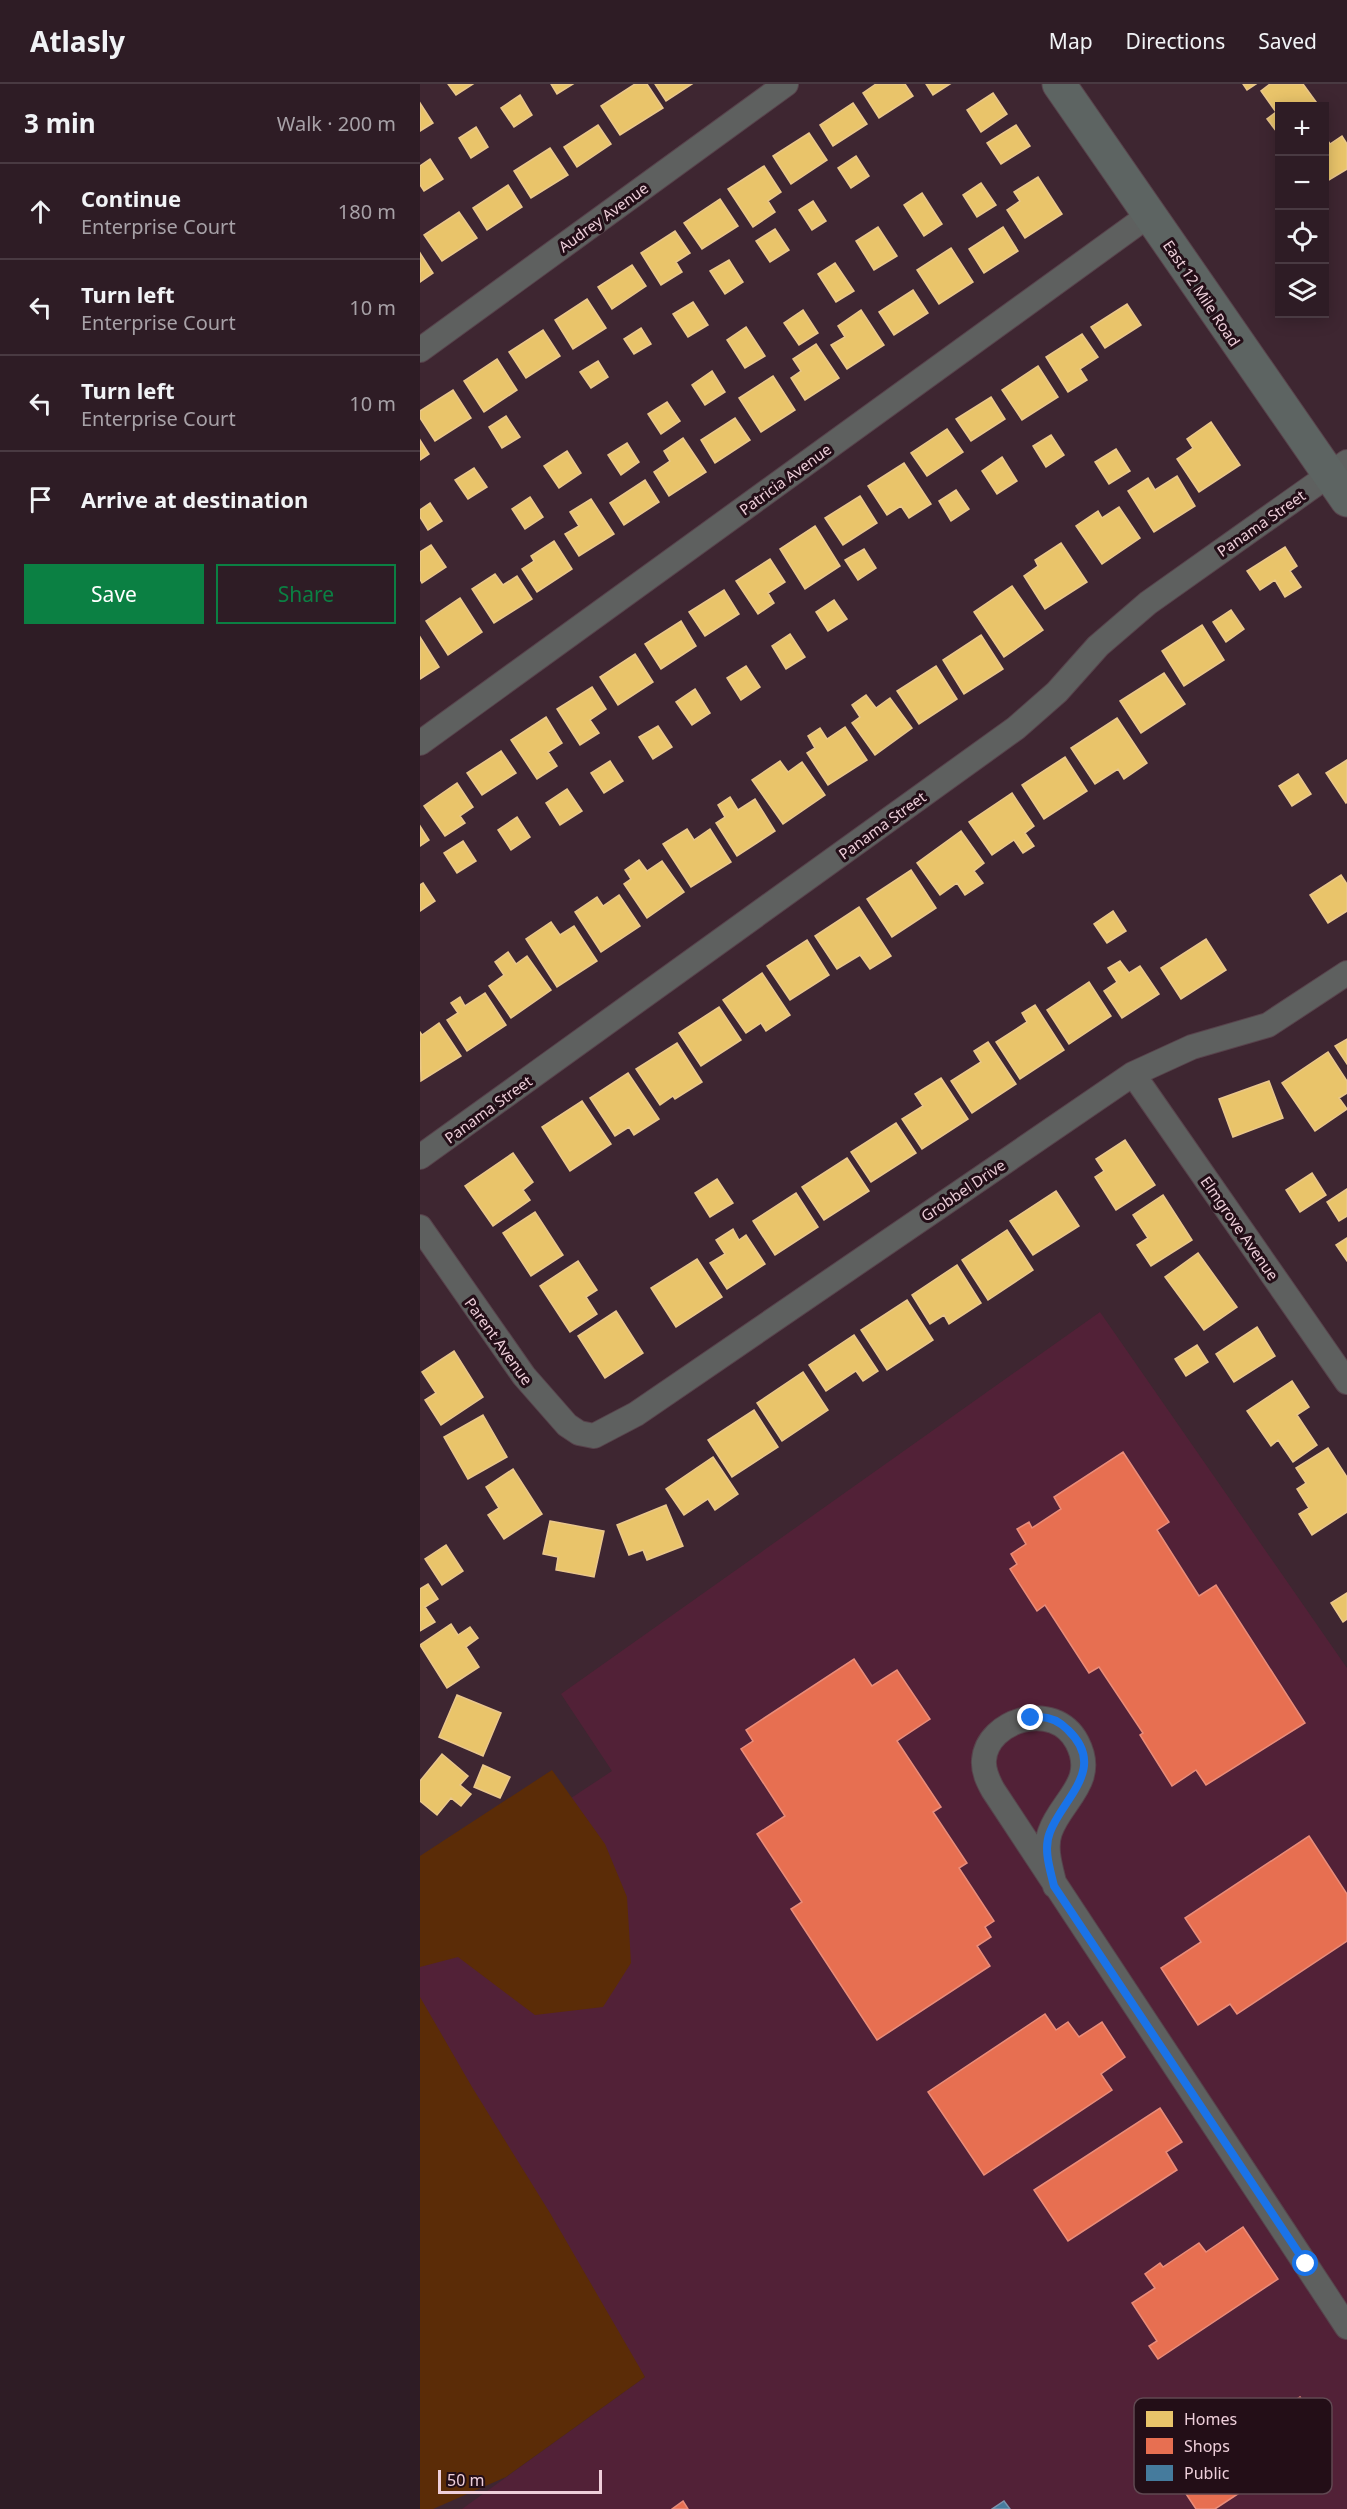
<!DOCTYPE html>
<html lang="en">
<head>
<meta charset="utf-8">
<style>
	:root { --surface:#2e1c25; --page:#36252d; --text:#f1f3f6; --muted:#a7a1a7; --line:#493a42; --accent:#0b8043 }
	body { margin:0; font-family:"Noto Sans",sans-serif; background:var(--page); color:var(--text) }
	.controls { position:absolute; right:18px; top:18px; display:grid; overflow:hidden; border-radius:0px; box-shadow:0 3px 15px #0003 }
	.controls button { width:54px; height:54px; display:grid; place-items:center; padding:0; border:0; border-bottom:2px solid var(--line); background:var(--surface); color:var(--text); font:30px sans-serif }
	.scale { position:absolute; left:18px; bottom:15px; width:164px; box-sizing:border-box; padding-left:6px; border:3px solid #eecfda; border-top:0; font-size:16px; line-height:21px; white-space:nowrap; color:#eecfda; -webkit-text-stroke:4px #230e17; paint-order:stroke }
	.stop { position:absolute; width:18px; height:18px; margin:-14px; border:4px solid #1a73e8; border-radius:50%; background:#fff }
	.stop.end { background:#1a73e8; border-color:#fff; box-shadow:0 2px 6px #0008 }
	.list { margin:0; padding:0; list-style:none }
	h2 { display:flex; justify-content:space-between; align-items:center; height:78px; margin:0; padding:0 24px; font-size:26px }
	h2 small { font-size:20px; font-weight:400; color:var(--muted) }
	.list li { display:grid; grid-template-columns:39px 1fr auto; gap:18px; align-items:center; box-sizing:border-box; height:96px; padding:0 24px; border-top:2px solid var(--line) }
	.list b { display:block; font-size:22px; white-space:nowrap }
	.list p { margin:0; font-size:20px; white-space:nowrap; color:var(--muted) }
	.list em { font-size:20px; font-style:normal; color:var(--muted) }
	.actions { display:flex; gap:12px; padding:18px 24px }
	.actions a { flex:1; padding:14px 0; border:2px solid var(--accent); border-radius:0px; text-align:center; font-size:21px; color:var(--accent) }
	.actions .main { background:var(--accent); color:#fff }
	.icon { flex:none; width:33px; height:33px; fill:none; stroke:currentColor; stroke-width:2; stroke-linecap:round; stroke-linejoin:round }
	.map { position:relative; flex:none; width:927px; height:2425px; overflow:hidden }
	header { display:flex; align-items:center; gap:36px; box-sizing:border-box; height:84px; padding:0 30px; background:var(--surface); border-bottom:2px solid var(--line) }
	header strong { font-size:28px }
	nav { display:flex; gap:33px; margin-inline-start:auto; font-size:21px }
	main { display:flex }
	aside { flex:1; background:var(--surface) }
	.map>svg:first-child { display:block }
	.built { fill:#522137 }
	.green { fill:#5b2c07 }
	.homes { fill:#e9c46a; stroke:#eac78c; stroke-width:1.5 }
	.shops { fill:#e76f51; stroke:#e98c7a; stroke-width:1.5 }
	.public { fill:#457b9d; stroke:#7894af; stroke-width:1.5 }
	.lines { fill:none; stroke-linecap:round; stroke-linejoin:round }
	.street-casing { stroke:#58434c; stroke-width:26 }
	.secondary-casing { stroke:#58434c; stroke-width:35 }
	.street { stroke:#5e605f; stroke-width:24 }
	.secondary { stroke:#5d6462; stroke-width:33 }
	.route { stroke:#1a73e8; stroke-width:8 }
	.labels { text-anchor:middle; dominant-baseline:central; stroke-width:6; stroke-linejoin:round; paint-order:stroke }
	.street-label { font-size:15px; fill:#eecfda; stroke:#230e17 }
	.key { fill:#230e17; stroke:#604852; stroke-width:1.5 }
	.key-label { font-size:16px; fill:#eecfda }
</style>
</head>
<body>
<header>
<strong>Atlasly</strong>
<nav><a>Map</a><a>Directions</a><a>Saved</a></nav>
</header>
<main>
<aside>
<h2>3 min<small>Walk · 200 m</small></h2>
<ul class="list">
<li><svg class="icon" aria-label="ahead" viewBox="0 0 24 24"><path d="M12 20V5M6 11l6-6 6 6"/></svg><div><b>Continue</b><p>Enterprise Court</p></div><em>180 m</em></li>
<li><svg class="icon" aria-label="left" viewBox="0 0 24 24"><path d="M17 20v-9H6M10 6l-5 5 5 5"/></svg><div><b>Turn left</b><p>Enterprise Court</p></div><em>10 m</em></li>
<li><svg class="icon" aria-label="left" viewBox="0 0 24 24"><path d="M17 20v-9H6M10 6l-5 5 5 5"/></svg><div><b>Turn left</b><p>Enterprise Court</p></div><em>10 m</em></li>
<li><svg class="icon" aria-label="arrive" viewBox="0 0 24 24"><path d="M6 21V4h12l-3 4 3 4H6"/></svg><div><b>Arrive at destination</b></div></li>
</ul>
<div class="actions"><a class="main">Save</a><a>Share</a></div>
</aside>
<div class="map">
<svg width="927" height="2425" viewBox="0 0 927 2425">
	<rect width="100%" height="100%" fill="#3e2631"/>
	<path class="built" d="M680 1228 927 1584V2425H42L225 2293 0 1955V1814L192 1687 141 1610Z"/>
	<path class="green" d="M132 1686 185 1760 207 1813 211 1879 183 1923 115 1931 38 1873 0 1883V1772Z
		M0 1913 52 2003 130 2129 225 2293 86 2393 13 2425H0Z"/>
	<path class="homes" d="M28 0H53L36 11Z
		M131 0H153L137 10Z
		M215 0H227L243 24 200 51 181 22Z
		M235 0H272L246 17Z
		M456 0H485L493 12 459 34 443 9Z
		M506 0H530L513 11Z
		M823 0H836L827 6Z
		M850 0H883L899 22H860V52L847 35 856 28 841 7Z
		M573 9 587 30 561 48 547 26Z
		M100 11 112 31 94 43 81 24Z
		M0 19 13 39 0 47Z
		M433 19 447 40 413 62 400 41Z
		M178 41 191 60 157 83 144 63Z
		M596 41 610 62 581 80 567 59Z
		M56 43 68 63 51 74 39 54Z
		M389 49 407 76 371 100 353 72Z
		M904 51 910 60 922 52 927 60V85L904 99Z
		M130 64 148 91 111 114 94 87Z
		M436 72 449 92 431 104 418 84Z
		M10 75 23 95 4 107 0 101V82Z
		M344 82 361 108 348 117 355 128 333 143 308 105Z
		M618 93 642 130 605 154 587 126 600 117 594 108Z
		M561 99 576 121 557 133 543 111Z
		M88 101 102 123 67 146 53 124Z
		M502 109 522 140 504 152 484 121Z
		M300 115 318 142 282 165 264 139Z
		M393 117 406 137 392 146 379 126Z
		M39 128 57 154 22 177 4 151Z
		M458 143 477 172 454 186 436 157Z
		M583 143 598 167 564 189 549 165Z
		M355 145 369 166 350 178 336 157Z
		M255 147 270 169 256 178 262 188 241 201 221 169Z
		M531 164 553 198 519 220 497 186Z
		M0 169 13 189 0 198Z
		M309 176 323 198 305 210 290 187Z
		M415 179 434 207 416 218 398 190Z
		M212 181 226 202 192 225 178 203Z
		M493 206 508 229 474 251 459 228Z
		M167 215 186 244 153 265 135 236Z
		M273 218 288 241 268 253 253 230Z
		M707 220 721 241 685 264 671 243Z
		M383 226 398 249 379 261 364 239Z
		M441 226 464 261 427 285 411 261 425 253 418 242Z
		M326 243 345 272 325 284 307 256Z
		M221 244 231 260 214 270 204 255Z
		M123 246 140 272 106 294 89 268Z
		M662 250 678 273 660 285 667 296 648 308 626 273Z
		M396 260 419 294 385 316 371 294 381 287 373 275Z
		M77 275 97 306 64 328 44 297Z
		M178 277 188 293 171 304 160 288Z
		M618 282 638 313 602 336 582 306Z
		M292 287 305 308 285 321 272 301Z
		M353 292 375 326 341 348 319 314Z
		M33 306 51 334 15 357 0 334V327Z
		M571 313 585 335 551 357 536 335Z
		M247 318 260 337 241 350 228 330Z
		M86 332 100 353 82 364 69 343Z
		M315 334 330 356 295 379 281 356Z
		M791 338 820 381 779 408 757 375 773 364 767 355Z
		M527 345 543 368 507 392 491 369Z
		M631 351 644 371 626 383 613 362Z
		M263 354 286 388 249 412 234 388 250 377 244 367Z
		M0 356 9 370 0 376Z
		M207 359 219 378 201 391 188 371Z
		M696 365 710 387 689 400 675 378Z
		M147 367 161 389 139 404 124 382Z
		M582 373 597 397 577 410 562 387Z
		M484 379 511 420 489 434 481 422 467 431 448 402Z
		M54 384 67 403 48 415 35 396Z
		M757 392 775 422 734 448 708 407 728 394 735 406Z
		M225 396 239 418 204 441 190 419Z
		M536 406 549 425 531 437 519 417Z
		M440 412 457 439 423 461 405 434Z
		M110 413 123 433 105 445 92 425Z
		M171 415 194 450 159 472 145 450 159 442 150 428Z
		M10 419 22 437 8 446 0 433V426Z
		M699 423 720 454 682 480 656 442 678 427 682 434Z
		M395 442 420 482 385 505 360 465Z
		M134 457 152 485 117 508 102 485 114 477 111 472Z
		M641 459 667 498 625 525 604 492 618 482 615 476Z
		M11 461 26 483 2 499 0 495V468Z
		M865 463 877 482 870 487 881 503 865 513 855 496 840 506 827 487Z
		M444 465 456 484 438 496 425 476Z
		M350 475 365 498 348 509 354 519 338 530 316 497Z
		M75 490 83 501 97 492 112 515 74 539 52 505Z
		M592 502 623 546 584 573 554 528Z
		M304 506 319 530 285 552 269 528Z
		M40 514 62 548 28 571 6 537Z
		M414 516 427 535 408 547 396 528Z
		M811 526 824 545 806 558 793 538Z
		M261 537 276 562 241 585 225 560Z
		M782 541 804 576 764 602 742 567Z
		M370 550 385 573 366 585 352 562Z
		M561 551 583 585 544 610 523 576Z
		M0 553 19 583 0 595Z
		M215 570 233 598 198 621 180 593Z
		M326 582 340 603 321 616 307 594Z
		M516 582 537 615 499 640 477 607Z
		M744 589 765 620 721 649 700 617Z
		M172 603 186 625 170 636 179 649 160 661 137 625Z
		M275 605 290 629 272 641 256 618Z
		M446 611 456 624 470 614 492 644 455 671 432 639 440 633 432 621Z
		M126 633 142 659 128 668 137 682 117 695 91 656Z
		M697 634 727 679 704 695 698 685 675 700 651 664Z
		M238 642 252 663 233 675 219 653Z
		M425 643 447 676 408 701 387 669 395 664 388 652 400 644 407 655Z
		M81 667 96 689 62 711 47 689Z
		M645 673 667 707 624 735 602 701Z
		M927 676V718L926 719 906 689Z
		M190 677 203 697 184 709 171 689Z
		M360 677 368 688 382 678 405 711 363 740 332 696Z
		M878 690 891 710 872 722 859 702Z
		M37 699 53 723 40 732 45 739 25 752 4 722Z
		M147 705 162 727 140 741 126 719Z
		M592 709 614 742 605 749 614 762 603 769 594 756 572 771 549 738Z
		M310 713 318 726 335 715 355 747 317 772 296 739 305 733 298 721Z
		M97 733 110 753 91 766 78 746Z
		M0 742 9 756 0 762Z
		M267 745 274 756 290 745 311 778 271 803 243 760Z
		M541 747 564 779 554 787 563 799 545 811 537 799 520 811 497 779Z
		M43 757 56 777 37 789 24 769Z
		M219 776 227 787 242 777 264 808 227 834 204 800 211 795 205 786Z
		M491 786 516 824 472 853 447 815Z
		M921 791 927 800V827L908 839 890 811Z
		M3 799 15 817 0 827V801Z
		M199 811 220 842 181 868 155 828 177 813 183 822Z
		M439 823 471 872 450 885 440 871 417 885 395 852Z
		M693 827 706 847 687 859 674 840Z
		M131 838 140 851 154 842 177 877 137 903 106 855Z
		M786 855 806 886 761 915 741 884Z
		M387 856 409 891 370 916 347 882Z
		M88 868 96 880 107 872 131 906 91 934 69 902 84 891 75 878Z
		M700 877 709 889 720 882 739 910 702 934 684 907 697 898 688 884Z
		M342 889 370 931 346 947 341 939 326 949 303 916Z
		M669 898 691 932 649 960 627 926Z
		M65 909 86 941 47 967 27 936 38 929 31 919 40 913 45 922Z
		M615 921 644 966 600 995 576 958 607 938 602 929Z
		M299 923 321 956 281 982 259 949Z
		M19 939 41 972 1 997 0 948 2 951Z
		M927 955V980L915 962Z
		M568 958 596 1000 552 1029 531 997 561 978 554 967Z
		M257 959 282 998 255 1015 253 1012 240 1021 216 985Z
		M908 968 927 997V1009L919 1014 927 1025 895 1047 862 999Z
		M208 989 239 1035 214 1051 209 1043 195 1052 170 1014Z
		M521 994 548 1035 502 1065 482 1035 503 1022 495 1010Z
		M849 997 863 1034 813 1053 799 1015Z
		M162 1017 191 1060 150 1087 122 1043Z
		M476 1039 496 1069 451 1098 431 1068Z
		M705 1056 735 1101 696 1126 675 1093 684 1087 676 1075Z
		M93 1069 113 1098 103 1106 110 1116 73 1142 45 1102Z
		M427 1074 449 1107 404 1136 382 1103Z
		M892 1089 906 1111 880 1128 866 1106Z
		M297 1095 313 1119 290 1133 275 1109Z
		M927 1105V1132L919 1137 907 1118Z
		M636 1107 659 1142 613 1171 590 1137Z
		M376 1109 398 1143 355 1171 333 1137Z
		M743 1111 772 1156 731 1182 717 1161 728 1154 713 1131Z
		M115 1128 143 1171 111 1192 83 1149Z
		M313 1145 319 1156 326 1151 345 1180 307 1205 290 1179 305 1170 296 1156Z
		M587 1146 613 1186 568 1216 542 1176Z
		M927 1154V1177L916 1161Z
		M778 1169 817 1223 784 1246 745 1193Z
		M277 1175 302 1213 256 1243 231 1204Z
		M158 1177 177 1206 166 1213 177 1230 150 1248 120 1202Z
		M537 1181 561 1219 529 1240 524 1231 510 1240 492 1211Z
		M487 1216 513 1256 467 1286 441 1246Z
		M196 1227 223 1269 185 1294 158 1252Z
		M837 1243 855 1272 814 1298 796 1270Z
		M434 1251 458 1287 443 1297 436 1287 406 1307 389 1281Z
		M777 1261 788 1278 766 1292 755 1275Z
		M34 1267 63 1313 21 1341 5 1316 16 1309 2 1288Z
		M383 1288 408 1326 362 1357 337 1319Z
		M872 1297 889 1323 877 1331 897 1361 873 1378 858 1356 851 1362 827 1327Z
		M334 1326 358 1363 312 1393 288 1356Z
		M63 1331 87 1373 48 1395 24 1353Z
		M908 1364 927 1393V1428L892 1451 879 1430 889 1424 877 1405 886 1399 876 1384Z
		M293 1373 318 1410 295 1426 288 1415 264 1431 246 1405Z
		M93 1385 122 1430 84 1455 68 1431 79 1424 66 1403Z
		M246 1421 263 1462 227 1476 223 1466 209 1471 197 1441Z
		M130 1437 184 1447 174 1493 136 1486 138 1473 123 1470Z
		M26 1461 43 1487 22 1501 5 1475Z
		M8 1500 18 1515 5 1523 15 1538 0 1547V1505Z
		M927 1509V1535L923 1538 911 1519Z
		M31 1540 38 1551 50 1543 58 1554 46 1563 59 1583 27 1604 0 1561Z
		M37 1611 81 1629 63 1672 19 1653Z
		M22 1670 48 1692 40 1701 51 1710 41 1722 31 1714 17 1731 0 1717V1697Z
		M63 1681 90 1693 80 1714 54 1703Z"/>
	<path class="shops" d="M703 1368 749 1438 737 1446 779 1512 796 1501 885 1639 786 1701 776 1686 752 1702 720 1651 723 1649 679 1583 669 1589 625 1521 617 1527 590 1485 597 1480 591 1470 606 1460 597 1445 609 1438 612 1444 641 1425 634 1413Z
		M434 1575 452 1602 477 1586 510 1635 477 1657 521 1723 513 1728 547 1779 539 1784 574 1837 565 1843 571 1853 557 1862 570 1882 457 1956 371 1825 382 1818 337 1750 365 1732 321 1665 333 1657 326 1646Z
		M889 1752 927 1810V1857L817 1930 810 1920 778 1941 741 1884 781 1858 765 1834Z
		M625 1930 636 1946 648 1938 659 1953 682 1938 705 1973 681 1990 692 2006 564 2091 508 2008Z
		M740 2024 762 2058 746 2068 757 2086 648 2157 614 2106Z
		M823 2143 858 2195 738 2275 729 2262 737 2257 712 2219 735 2204 725 2190 740 2179 743 2183 779 2159 786 2168Z
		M880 2313 906 2352 795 2425H776L747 2381 848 2315 856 2328Z
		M263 2417 268 2425H252Z"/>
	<path class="public" d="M584 2417 590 2425H572Z"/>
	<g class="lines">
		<defs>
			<path id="street" d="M0 266 366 0
				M0 659 729 131
				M713 990 927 1298
				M0 1073 596 644 637 608 678 562 728 519 927 378
				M0 1143 104 1292 147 1341 159 1349 174 1352 216 1330 713 990 772 963 848 941 927 889
				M635 1802C631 1785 624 1765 630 1748 641 1716 678 1698 657 1658 634 1615 567 1636 564 1676 563 1687 568 1697 573 1706L927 2243"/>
			<path id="secondary" d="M639 0 927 416"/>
		</defs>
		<use href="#street" class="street-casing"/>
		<use href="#secondary" class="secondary-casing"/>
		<use href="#street" class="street"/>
		<use href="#secondary" class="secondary"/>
	</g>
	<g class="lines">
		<path class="route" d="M611 1634C625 1631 638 1636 648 1646 688 1684 643 1714 630 1748 623 1765 630 1785 634 1802L886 2180"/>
	</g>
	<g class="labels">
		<g class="street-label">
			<text transform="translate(183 133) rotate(-36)">Audrey Avenue</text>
			<text transform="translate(782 209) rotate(56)">East 12 Mile Road</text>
			<text transform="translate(365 395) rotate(-36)">Patricia Avenue</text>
			<text transform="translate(841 439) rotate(-35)">Panama Street</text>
			<text transform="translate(462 741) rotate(-36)">Panama Street</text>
			<text transform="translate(68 1025) rotate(-36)">Panama Street</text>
			<text transform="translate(543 1106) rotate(-34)">Grobbel Drive</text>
			<text transform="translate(820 1144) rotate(55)">Elmgrove Avenue</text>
			<text transform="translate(79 1257) rotate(54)">Parent Avenue</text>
		</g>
	</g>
	<rect x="714" y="2314" width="198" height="96" rx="9" class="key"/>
	<rect x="726" y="2327" width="27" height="16" fill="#e9c46a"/>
	<rect x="726" y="2354" width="27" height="16" fill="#e76f51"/>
	<rect x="726" y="2381" width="27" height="16" fill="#457b9d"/>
	<g class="key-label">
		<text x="764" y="2341">Homes</text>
		<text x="764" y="2368">Shops</text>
		<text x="764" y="2395">Public</text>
	</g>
</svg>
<div class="controls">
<button>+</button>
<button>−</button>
<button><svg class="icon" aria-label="locate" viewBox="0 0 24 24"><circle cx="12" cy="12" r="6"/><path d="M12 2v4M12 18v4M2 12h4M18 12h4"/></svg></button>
<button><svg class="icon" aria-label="layers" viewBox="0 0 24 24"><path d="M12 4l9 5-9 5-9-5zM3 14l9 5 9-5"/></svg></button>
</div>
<div class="scale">50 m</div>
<div class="stop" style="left:886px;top:2180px"></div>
<div class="stop end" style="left:611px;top:1634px"></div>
</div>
</main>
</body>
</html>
